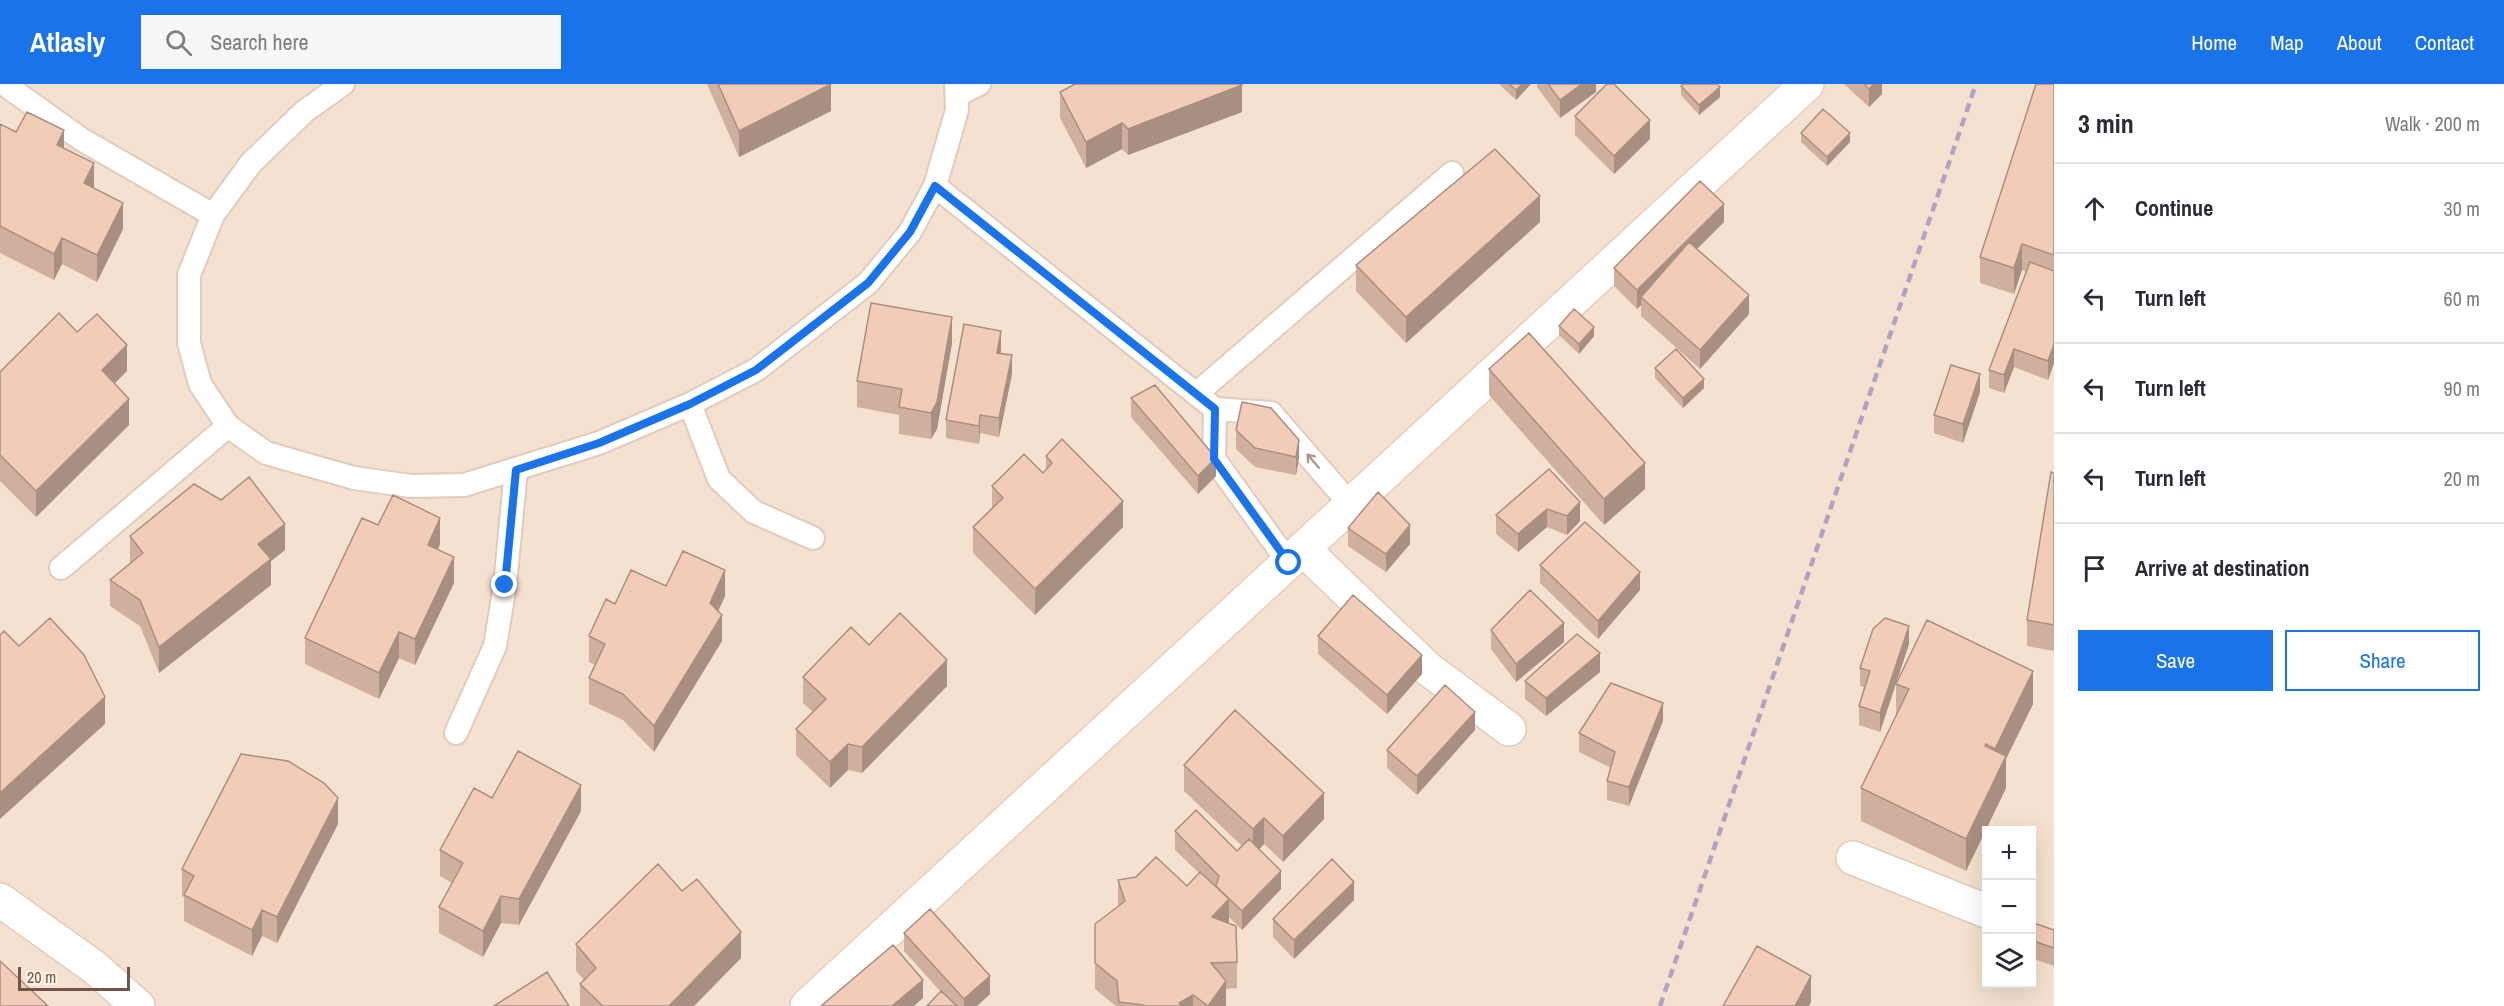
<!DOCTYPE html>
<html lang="en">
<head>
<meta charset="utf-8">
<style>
	:root { --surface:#fff; --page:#f7f7f7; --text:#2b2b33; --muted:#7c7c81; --line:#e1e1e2; --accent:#1a73e8 }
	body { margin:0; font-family:"Archivo Narrow",sans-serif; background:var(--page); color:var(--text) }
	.controls { position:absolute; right:18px; bottom:18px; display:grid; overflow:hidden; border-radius:0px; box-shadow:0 6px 24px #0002 }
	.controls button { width:54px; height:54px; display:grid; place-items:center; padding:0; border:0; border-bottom:2px solid var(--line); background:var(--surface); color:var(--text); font:30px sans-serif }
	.scale { position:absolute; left:18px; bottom:15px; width:112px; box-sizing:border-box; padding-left:6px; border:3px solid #735547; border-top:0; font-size:16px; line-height:21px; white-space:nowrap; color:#735547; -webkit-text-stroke:4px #fff4e7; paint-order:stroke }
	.stop { position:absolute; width:18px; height:18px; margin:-14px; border:4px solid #1a73e8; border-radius:50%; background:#fff }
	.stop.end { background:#1a73e8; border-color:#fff; box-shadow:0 2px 6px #0008 }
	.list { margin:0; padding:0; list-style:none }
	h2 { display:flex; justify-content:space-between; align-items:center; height:78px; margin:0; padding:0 24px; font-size:26px }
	h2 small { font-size:20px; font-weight:400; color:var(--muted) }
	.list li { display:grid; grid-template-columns:39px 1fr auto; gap:18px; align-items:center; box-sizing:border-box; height:90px; padding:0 24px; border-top:2px solid var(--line) }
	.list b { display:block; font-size:22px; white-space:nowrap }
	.list em { font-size:20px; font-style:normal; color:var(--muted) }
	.actions { display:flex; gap:12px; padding:18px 24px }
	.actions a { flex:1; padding:14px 0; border:2px solid var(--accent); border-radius:0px; text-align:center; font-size:21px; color:var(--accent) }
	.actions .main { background:var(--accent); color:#fff }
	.icon { flex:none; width:33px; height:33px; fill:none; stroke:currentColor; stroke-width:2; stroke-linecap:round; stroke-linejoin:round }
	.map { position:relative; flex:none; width:2054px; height:922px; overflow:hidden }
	header { display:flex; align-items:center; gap:36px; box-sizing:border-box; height:84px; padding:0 30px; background:var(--accent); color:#fff }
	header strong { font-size:28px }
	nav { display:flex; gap:33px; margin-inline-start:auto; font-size:21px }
	.search { width:420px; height:54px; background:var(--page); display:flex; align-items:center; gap:15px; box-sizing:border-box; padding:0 21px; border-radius:0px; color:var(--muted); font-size:22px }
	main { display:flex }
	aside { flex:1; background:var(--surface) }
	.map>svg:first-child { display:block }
	.residential { fill:#f4e1cf; fill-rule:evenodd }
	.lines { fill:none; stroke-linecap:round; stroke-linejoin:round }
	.lane-casing { stroke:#e0ccbc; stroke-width:26 }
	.street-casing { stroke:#e0ccbc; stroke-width:36 }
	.secondary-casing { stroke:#e8cebc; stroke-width:36 }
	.lane { stroke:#fff; stroke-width:22 }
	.street { stroke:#fff; stroke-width:33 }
	.secondary { stroke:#fff; stroke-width:33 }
	.rail { stroke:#b2a0c5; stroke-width:4.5; stroke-dasharray:9 6; stroke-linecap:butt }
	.wall { fill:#d0af9e }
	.shaded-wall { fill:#a98f81 }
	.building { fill:#f2ccb8; stroke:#a98f81; stroke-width:1.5 }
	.oneway { stroke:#ab9991 }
	.route { stroke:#1a73e8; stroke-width:8 }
</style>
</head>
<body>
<header>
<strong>Atlasly</strong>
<div class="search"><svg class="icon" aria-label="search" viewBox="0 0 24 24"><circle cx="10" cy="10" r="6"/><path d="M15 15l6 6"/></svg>Search here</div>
<nav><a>Home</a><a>Map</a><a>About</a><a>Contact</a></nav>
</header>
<main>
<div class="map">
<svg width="2054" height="922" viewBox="0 0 2054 922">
	<rect width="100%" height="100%" fill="#fcf0e0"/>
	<path class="residential" d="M0 0H2054V922H0ZM1986 746H2032V900H1986Z"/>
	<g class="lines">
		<defs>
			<path id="lane" d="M4 0 81 55 213 131
				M343 0 305 27 251 79 213 131 189 191V259L200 300 228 342 266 369 354 394 411 402 464 401 599 359 690 320 756 286 868 199 910 148 935 102 957 26 956 0
				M957 11 979 0
				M935 102 1215 325 1271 329 1351 421
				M1196 310 1452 89
				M690 320 719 395 754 428 813 454
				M1215 325 1214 375 1289 479
				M61 484 228 342
				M456 649 495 562 505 501 516 386"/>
			<path id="street" d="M1303 465 1427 584 1509 645
				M1853 774 1986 827
				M0 816 94 883 138 922"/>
			<path id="secondary" d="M807 922 1807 0"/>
		</defs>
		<use href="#lane" class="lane-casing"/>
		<use href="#street" class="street-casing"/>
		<use href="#secondary" class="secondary-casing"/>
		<use href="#lane" class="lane"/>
		<use href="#street" class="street"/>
		<use href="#secondary" class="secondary"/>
		<path class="rail" d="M1660 922 1976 0"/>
	</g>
	<path class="wall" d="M707 0H831V27L739 73Z
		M1499 0H1531L1516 16Z
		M1537 0H1596V8L1560 34 1537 3Z
		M1844 0H1882V10L1869 23Z
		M2054 0V279L2048 296 2014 283 2004 309 1989 304V286L2026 188 2022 186 2014 210 1980 199V173Z
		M1681 2 1720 13 1699 31 1681 11Z
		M1060 8 1242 28 1128 71 1122 65 1086 84 1060 34Z
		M1575 32 1650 55 1614 90 1575 51Z
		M0 40 16 48 64 64 123 145 97 198 62 180 54 196 0 169Z
		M1801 49 1850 58 1827 82 1801 58Z
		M1540 138 1406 259 1356 207V181Z
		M1724 138 1697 165 1749 230 1700 285 1641 232V221L1637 225 1614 202V184Z
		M1559 242 1594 252 1579 270 1559 251Z
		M77 248 127 287 114 299 129 341 36 433 0 397V288Z
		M952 259 937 345 931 355 899 350V331L857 323V297Z
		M1001 266 1000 269 1012 290 999 353 980 349 979 360 946 354V336Z
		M1655 284 1704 304 1683 324 1655 294Z
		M1489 285 1645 405 1604 441 1489 311Z
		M1980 308 1963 359 1934 349V331Z
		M1131 314 1216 392 1198 410 1131 333Z
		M1236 346 1299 374 1296 391 1255 383 1236 365Z
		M1046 372 1123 443 1035 531 973 469V443L992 425V402L1043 389 1046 386Z
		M1549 385 1580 437 1567 451 1547 443 1518 468 1496 450V431Z
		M2054 389V567L2027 562V536Z
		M378 441 440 460 438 466 454 499 415 581 399 574 379 615 305 580V554Z
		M1348 444 1410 460 1386 488 1348 462Z
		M130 452 285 466 271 477V501L159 589 140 542 110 522V496L130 479Z
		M1540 481 1640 506 1598 555 1540 499Z
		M666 502 725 512 718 527 722 557 654 668 623 636 589 620V594L595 581 589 578V552L615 520Z
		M1491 546 1564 558 1516 598 1491 565Z
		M1318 552 1422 590 1387 630 1318 570Z
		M1909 560 1880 648 1859 641V622L1864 603 1860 602V584Z
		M869 561 947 602 862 689 848 686 830 704 796 671V645L813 628 803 619V593Z
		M1600 588 1546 632 1525 615V597Z
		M1896 600 2033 620 2006 675V704L1966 787 1861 737V704L1896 632Z
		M1663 637 1629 722 1607 716V697L1611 684 1579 668V649Z
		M1475 646 1417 711 1387 684V666Z
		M1184 681 1324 735 1283 778 1264 760 1259 765 1281 805 1242 846 1229 833V839L1237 878V904L1226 905V922H1116L1095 905V840L1118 823V796L1187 802 1199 789 1175 766V747L1237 767 1242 762 1184 707Z
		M492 714 581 727 519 841 501 839 483 873 439 849V823L452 799 440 792V766Z
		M338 740 277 859 262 852 252 872 184 837V813L182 812V785Z
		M1354 816 1294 875 1273 853V835Z
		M2031 838 2054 846V882L2031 874Z
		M904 849 990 910 977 922H927L941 908 904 867Z
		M576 860 741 874 694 922H580V900L584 896 576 887Z"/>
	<path class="shaded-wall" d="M831 0V27L739 73V47Z
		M1522 0H1531L1516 16V6Z
		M1582 0H1596V8L1560 34V16Z
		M1873 0H1882V10L1869 23V5Z
		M1242 1V28L1128 71V45Z
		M1720 3V13L1699 31V21Z
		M1650 36V55L1614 90V72Z
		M1122 39V65L1086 84V58Z
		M64 46V72L57 61Z
		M1850 49V58L1827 82V73Z
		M94 79V105L84 99Z
		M1540 112V138L1406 259V233Z
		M123 119V145L97 198V171Z
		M1724 120V138L1645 217 1641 213V221L1637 225V206Z
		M62 154V180L54 196V170Z
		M2022 160V186L2014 210V184Z
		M1749 211V230L1700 285V266Z
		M952 233V259L937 345 931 355V329Z
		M1594 243V252L1579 270V260Z
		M1001 247V266L997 287V269Z
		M2054 260V279L2048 296V277Z
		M127 261V287L102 312V286Z
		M2014 265V283L2004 309V291Z
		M1012 271V290L999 353V334Z
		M1980 290V308L1963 359V340Z
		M1704 295V304L1683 324V314Z
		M129 315V341L36 433V407Z
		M980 331V349L979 360V342Z
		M1299 356V374L1296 391V373Z
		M1216 374V392L1198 410V392Z
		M1645 379V405L1604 441V415Z
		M1123 417V443L1035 531V505Z
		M1580 418V437L1567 451V432Z
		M1547 425V443L1518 468V450Z
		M440 434V460L428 487V461Z
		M285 440V466L271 477V501L159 589V563L258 460Z
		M1410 441V460L1386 488V470Z
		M454 473V499L415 581V555Z
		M725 486V512L710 545V519Z
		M1640 488V506L1598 555V537Z
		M722 531V557L654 668V642Z
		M1564 539V558L1516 598V580Z
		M1909 542V560L1880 648V629Z
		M399 548V574L379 615V589Z
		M1600 569V588L1546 632V614Z
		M1422 571V590L1387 630V611Z
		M947 576V602L862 689V663Z
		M2033 587V620L2006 675V704L1966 787V755L1995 695V665Z
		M105 613V640L0 735V709Z
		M1663 619V637L1629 722V703Z
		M1475 628V646L1417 711V692Z
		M848 660V686L830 704V678Z
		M581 701V727L519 841V815Z
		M1324 709V735L1283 778V752Z
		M338 714V740L277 859V833Z
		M1264 734V760L1253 772V745Z
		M1281 787V805L1242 846V827Z
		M1354 798V816L1294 875V856Z
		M501 812V839L483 873V847Z
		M1229 815V842L1212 833Z
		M262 826V852L252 872V846Z
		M741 848V874L694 922H669Z
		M990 892V910L977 922H964V915Z
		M1811 892V918L1809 922H1795Z
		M923 896V914L914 922H892Z
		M1226 897V922H1208Z
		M1193 911V922H1179V919Z"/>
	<path class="building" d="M718 0H831L739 47Z
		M1075 0H1241L1242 1 1128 45 1122 39 1086 58 1060 8Z
		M1509 0H1522L1516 6Z
		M1548 0H1582L1560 16Z
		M1607 0H1614L1650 36 1614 72 1575 32Z
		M1683 0H1717L1720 3 1699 21 1681 2Z
		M1864 0H1874L1869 5Z
		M2036 0H2054V171L2022 160 2014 184 1980 173Z
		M1823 25 1850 49 1827 73 1801 49Z
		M27 28 64 46 57 61 94 79 84 99 123 119 97 171 62 154 54 170 0 142V40L16 48Z
		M1495 65 1540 112 1406 233 1356 181Z
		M1700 97 1724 120 1637 206 1614 184Z
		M1689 158 1749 211 1700 266 1641 213Z
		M2030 178 2054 187V260L2048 277 2014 265 2004 291 1989 286Z
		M871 219 952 233 937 318 931 329 899 323 902 305 857 297Z
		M1574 225 1594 243 1579 260 1559 242Z
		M59 229 77 248 97 230 127 261 102 286 129 315 36 407 0 371V288Z
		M964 240 1001 247 997 269 1012 271 999 334 980 331 979 342 946 336Z
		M1529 249 1645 379 1604 415 1489 285Z
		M1676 265 1704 295 1683 314 1655 284Z
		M1951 281 1980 290 1963 340 1934 331Z
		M1155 301 1216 374 1198 392 1131 314Z
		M1242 318 1271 324 1299 356 1296 373 1255 364 1236 346Z
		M1062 355 1123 417 1035 505 973 443 1003 414 992 402 1024 370 1043 389 1052 379 1046 372Z
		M1549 385 1580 418 1567 432 1547 425 1518 450 1496 431Z
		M2051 388 2054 389V541L2027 536Z
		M249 393 285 440 258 460 271 475 159 563 140 516 110 496 143 469 130 452 194 400 221 416Z
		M1378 408 1410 441 1386 470 1348 444Z
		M393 411 440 434 428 461 454 473 415 555 399 548 379 589 305 554 362 434 378 441Z
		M1585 438 1640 488 1598 537 1540 481Z
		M683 467 725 486 710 519 722 531 654 642 623 610 589 594 605 560 589 552 606 515 615 520 631 486 666 502Z
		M1530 506 1564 539 1516 580 1491 546Z
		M1353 511 1422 571 1387 611 1318 552Z
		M900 529 947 576 862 663 848 660 830 678 796 645 826 615 803 593 851 543 869 561Z
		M50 534 84 571 105 613 0 709V551L4 547 19 562Z
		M1885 534 1909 542 1880 629 1859 622 1870 587 1860 584 1873 545Z
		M1927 536 2033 587 1995 665 1986 660 1985 662 2006 672 1966 755 1861 704 1909 605 1896 600Z
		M1577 550 1600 569 1546 614 1525 597Z
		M1611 599 1663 619 1629 703 1607 697 1615 668 1579 649Z
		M1445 601 1475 628 1417 692 1387 666Z
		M1235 626 1324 709 1283 752 1264 734 1253 745 1184 681Z
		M518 667 581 701 519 815 501 812 483 847 439 823 463 779 440 766 474 704 492 714Z
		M241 670 288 677 324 699 338 714 277 833 262 826 252 846 184 811 194 792 182 785Z
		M1196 726 1237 767 1249 755 1281 787 1242 827 1216 802 1219 792 1175 747Z
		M1156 773 1187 802 1200 788 1229 815 1212 833 1236 842 1237 878 1211 879 1226 897 1208 922 1193 911 1179 919 1181 922H1145L1143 921 1119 918 1117 897 1095 879V840L1125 817 1118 796 1136 793Z
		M1332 775 1354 798 1294 856 1273 835Z
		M658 780 682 807 697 795 741 848 669 922H603L580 900 596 884 576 860Z
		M930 825 990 892 964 915 904 849Z
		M2031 838 2054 846V864L2031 856Z
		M893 861 923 896 892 922H821Z
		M1757 862 1811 892 1795 922H1723Z
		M0 877 48 922H0Z
		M547 888 569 922H494Z
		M941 907 957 922H927Z"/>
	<defs><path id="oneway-shaft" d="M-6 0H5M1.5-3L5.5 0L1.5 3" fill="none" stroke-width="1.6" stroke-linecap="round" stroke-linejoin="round" transform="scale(1.5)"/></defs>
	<use class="oneway" href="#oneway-shaft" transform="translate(1313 377) rotate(-131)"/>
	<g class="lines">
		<path class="route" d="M505 501 516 386 599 359 690 320 756 286 868 199 910 148 935 102 1215 325 1214 375 1289 479"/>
	</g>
</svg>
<div class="controls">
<button>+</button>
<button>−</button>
<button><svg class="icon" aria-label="layers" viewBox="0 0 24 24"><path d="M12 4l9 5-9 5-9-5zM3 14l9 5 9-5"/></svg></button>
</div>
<div class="scale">20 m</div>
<div class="stop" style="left:1289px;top:479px"></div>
<div class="stop end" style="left:505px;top:501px"></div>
</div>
<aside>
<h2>3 min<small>Walk · 200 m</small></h2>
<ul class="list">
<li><svg class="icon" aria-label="ahead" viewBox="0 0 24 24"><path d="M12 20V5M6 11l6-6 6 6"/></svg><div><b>Continue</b></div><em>30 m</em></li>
<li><svg class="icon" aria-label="left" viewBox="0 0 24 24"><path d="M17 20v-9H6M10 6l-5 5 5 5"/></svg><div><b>Turn left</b></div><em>60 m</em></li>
<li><svg class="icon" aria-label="left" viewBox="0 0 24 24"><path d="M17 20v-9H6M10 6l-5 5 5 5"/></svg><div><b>Turn left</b></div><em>90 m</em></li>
<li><svg class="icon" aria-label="left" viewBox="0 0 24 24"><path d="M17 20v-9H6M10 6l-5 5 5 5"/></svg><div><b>Turn left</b></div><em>20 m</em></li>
<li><svg class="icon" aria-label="arrive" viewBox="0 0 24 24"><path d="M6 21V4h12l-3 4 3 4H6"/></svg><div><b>Arrive at destination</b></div></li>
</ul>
<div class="actions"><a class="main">Save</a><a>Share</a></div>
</aside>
</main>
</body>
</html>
